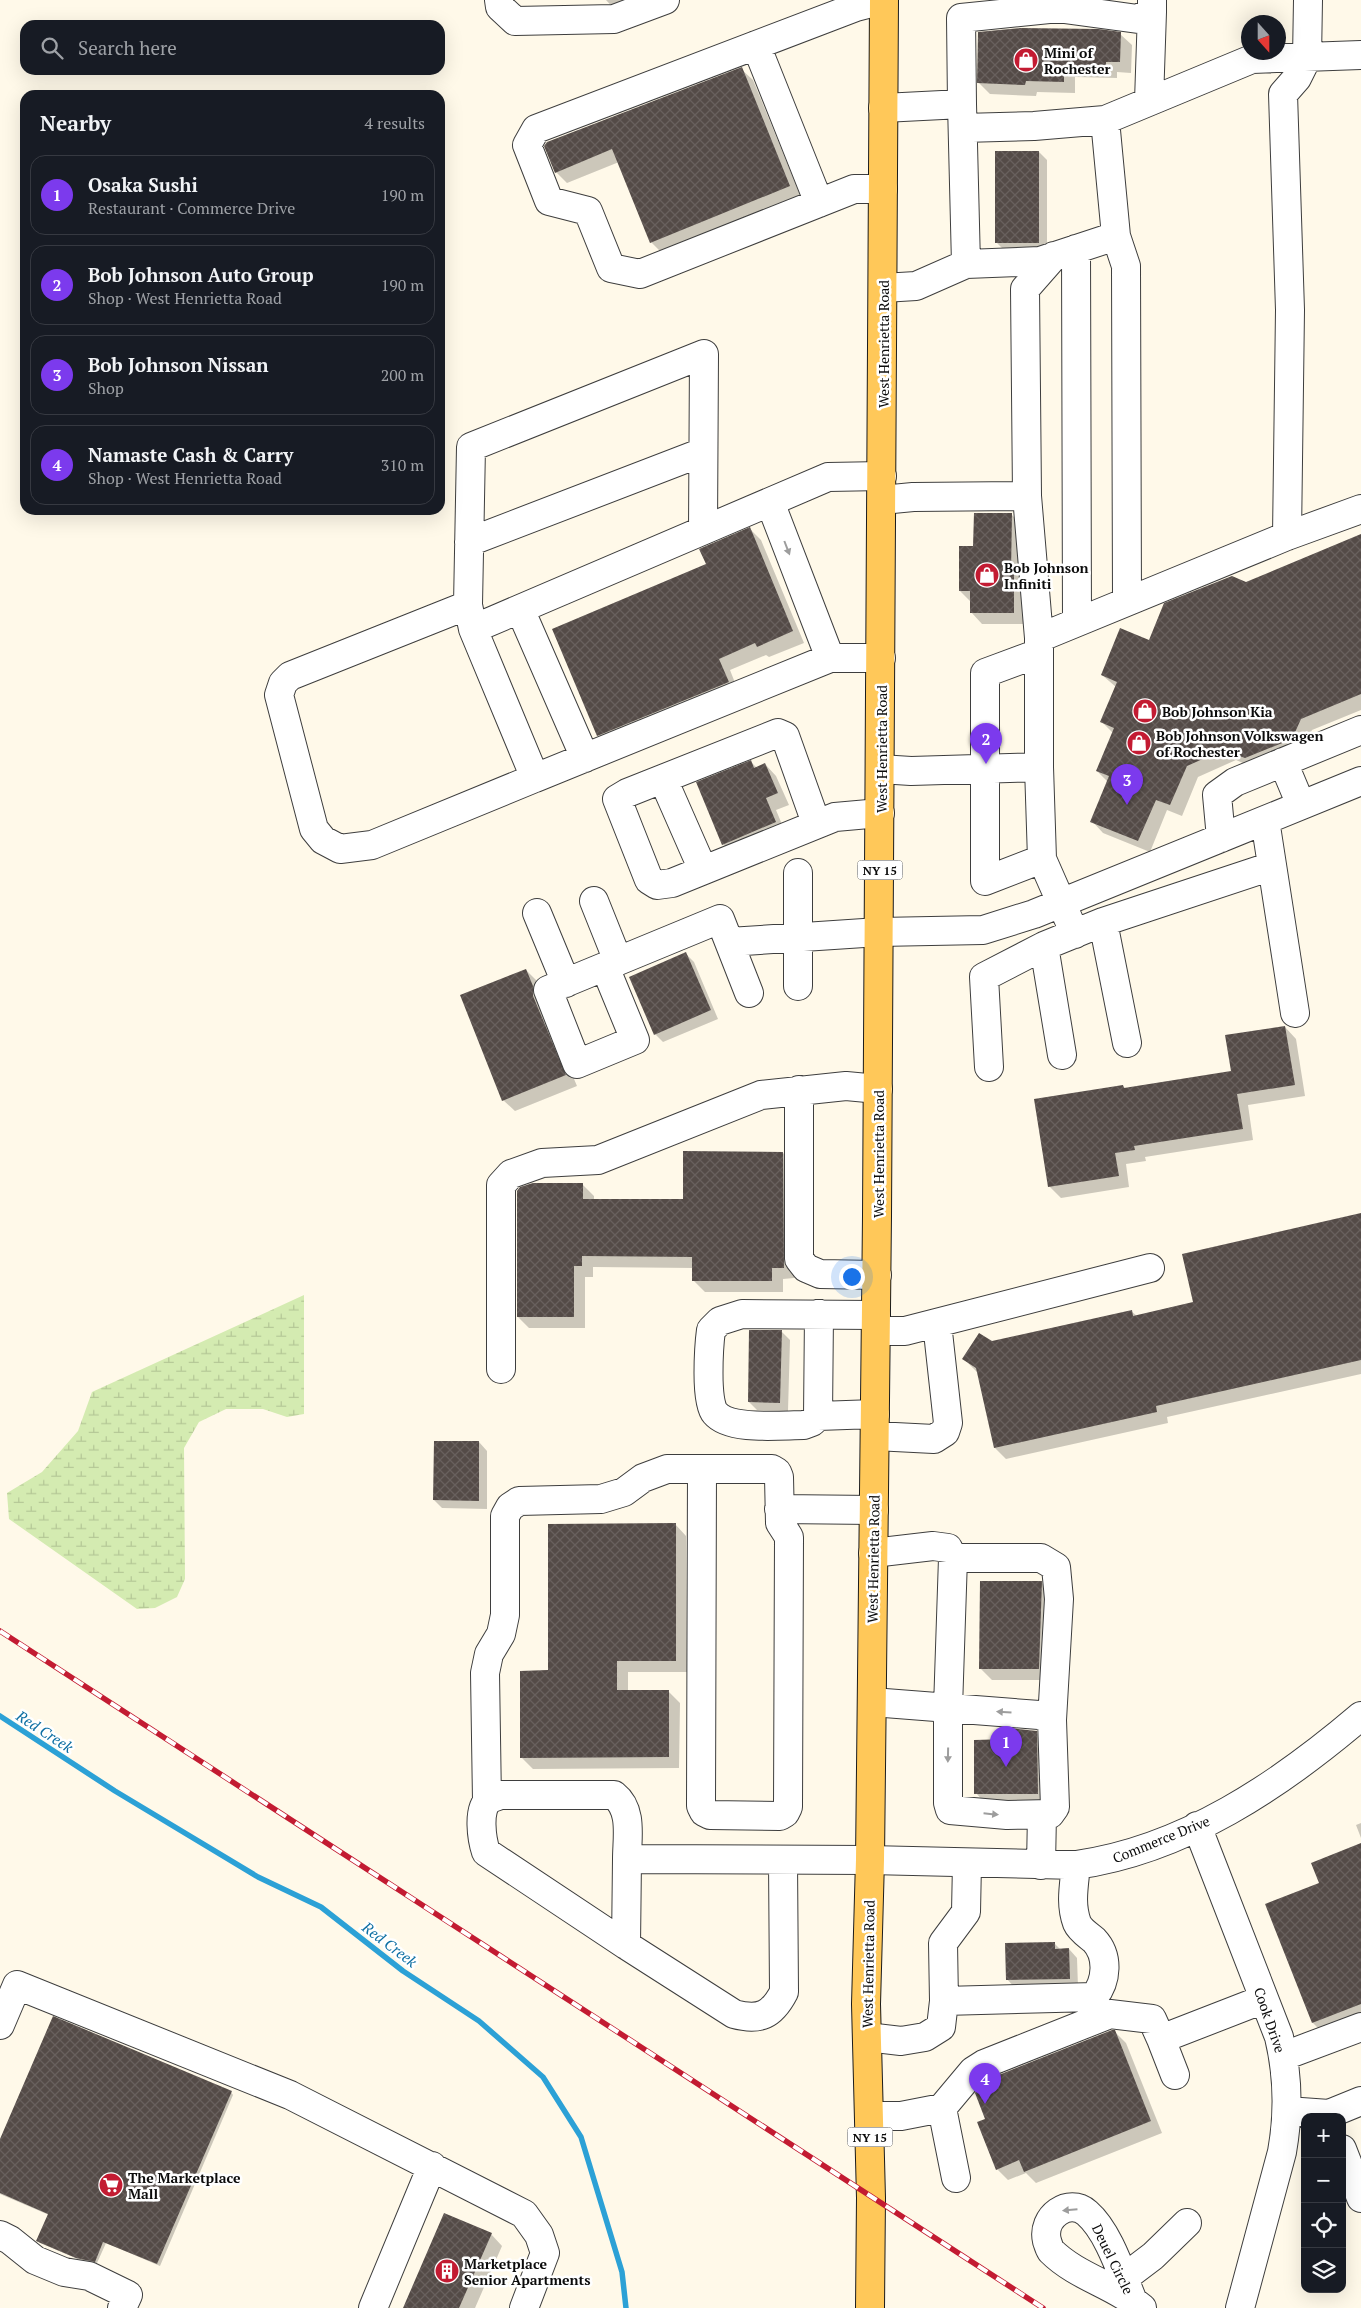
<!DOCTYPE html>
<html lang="en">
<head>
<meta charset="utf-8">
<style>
	:root { --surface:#171b24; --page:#20242c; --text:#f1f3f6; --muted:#9ea1a6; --line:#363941; --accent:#7c3aed }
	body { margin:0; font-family:"PT Serif",serif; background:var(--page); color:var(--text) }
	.controls { position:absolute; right:15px; bottom:15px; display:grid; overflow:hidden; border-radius:10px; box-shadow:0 5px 20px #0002 }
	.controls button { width:45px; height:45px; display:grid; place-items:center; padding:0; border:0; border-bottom:1px solid var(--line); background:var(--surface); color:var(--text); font:25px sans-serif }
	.compass { position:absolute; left:1241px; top:15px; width:45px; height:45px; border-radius:50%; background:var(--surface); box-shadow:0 5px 20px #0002; rotate:159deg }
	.you { position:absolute; left:851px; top:1276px; width:18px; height:18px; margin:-12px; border:4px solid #fff; border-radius:50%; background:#1a73e8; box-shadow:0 0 0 8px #1a73e833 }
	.badge { display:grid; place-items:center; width:32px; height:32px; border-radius:50%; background:var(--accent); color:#fff; font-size:16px; font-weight:700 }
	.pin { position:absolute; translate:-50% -41px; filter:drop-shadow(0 1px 2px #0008) }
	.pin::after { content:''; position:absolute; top:26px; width:18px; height:15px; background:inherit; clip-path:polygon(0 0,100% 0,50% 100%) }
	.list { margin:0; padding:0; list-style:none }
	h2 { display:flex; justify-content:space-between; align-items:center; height:65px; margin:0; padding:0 20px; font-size:21px }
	h2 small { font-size:16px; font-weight:400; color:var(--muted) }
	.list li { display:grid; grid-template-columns:32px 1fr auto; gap:15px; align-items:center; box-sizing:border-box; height:80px; margin:0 10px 10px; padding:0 10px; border:1px solid var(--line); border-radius:15px }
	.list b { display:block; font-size:19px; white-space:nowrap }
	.list p { margin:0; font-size:16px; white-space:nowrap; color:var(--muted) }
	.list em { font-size:16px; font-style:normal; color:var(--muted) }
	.icon { flex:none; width:28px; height:28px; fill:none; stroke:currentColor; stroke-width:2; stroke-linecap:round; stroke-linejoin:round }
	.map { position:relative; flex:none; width:1361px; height:2308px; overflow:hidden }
	.search { position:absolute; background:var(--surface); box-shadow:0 5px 20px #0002; left:20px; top:20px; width:425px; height:55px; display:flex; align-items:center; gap:12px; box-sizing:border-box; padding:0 18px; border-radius:15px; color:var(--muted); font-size:19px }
	.panel { position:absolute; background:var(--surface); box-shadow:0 5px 20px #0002; left:20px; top:90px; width:425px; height:425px; border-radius:15px }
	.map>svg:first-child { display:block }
	.wetland { fill:url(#wetland-marsh) }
	.shadow { fill:#0003 }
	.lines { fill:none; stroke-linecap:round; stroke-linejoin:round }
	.stream { stroke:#2ca1d6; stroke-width:5.5 }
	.building { fill:url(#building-cross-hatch) }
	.minor-casing { stroke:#3e3e3e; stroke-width:30 }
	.major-casing { stroke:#1c1c1c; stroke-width:30 }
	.minor { stroke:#fff; stroke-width:28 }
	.major { stroke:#ffc859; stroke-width:28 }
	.rail-casing { stroke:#c31b32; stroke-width:5.5 }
	.rail { stroke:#fff; stroke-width:4; stroke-dasharray:11; stroke-linecap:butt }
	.oneway { fill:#9d9d9d }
	.labels { text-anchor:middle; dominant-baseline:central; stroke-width:5; stroke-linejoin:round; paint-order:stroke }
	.shield { fill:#fff; stroke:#545454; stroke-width:1 }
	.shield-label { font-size:12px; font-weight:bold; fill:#0b0b0b }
	.poi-label { font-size:14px; font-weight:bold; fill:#0b0b0b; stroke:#fff; text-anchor:start }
	.street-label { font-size:14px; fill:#0b0b0b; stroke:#fff }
	.water-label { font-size:15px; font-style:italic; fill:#0e6fa3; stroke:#fff }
</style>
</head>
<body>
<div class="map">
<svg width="1361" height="2308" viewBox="0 0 1361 2308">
	<defs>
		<pattern id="wetland-marsh" width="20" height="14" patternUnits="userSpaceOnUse" patternTransform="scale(1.25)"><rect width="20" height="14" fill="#d4ebb1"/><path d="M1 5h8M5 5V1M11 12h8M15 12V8" fill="none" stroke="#b5c897"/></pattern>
		<pattern id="building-cross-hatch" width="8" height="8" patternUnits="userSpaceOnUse" patternTransform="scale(1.25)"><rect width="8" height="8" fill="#544b47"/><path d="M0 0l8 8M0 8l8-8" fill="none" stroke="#68605d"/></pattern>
	</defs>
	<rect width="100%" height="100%" fill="#fff9e9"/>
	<path class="wetland" d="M304 1295V1414L287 1417 263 1409H226L199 1422 184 1448 185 1579 177 1597 155 1608 137 1609 9 1519 7 1493 42 1472 78 1431 92 1392Z"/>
	<path class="shadow" d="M606 0H661L619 14Z
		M1120 34 1132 45 1131 73 1117 72V78L1075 77V93L1037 92 1036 96 990 94 979 83Z
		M741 69 753 80 801 197 663 254 651 242 619 162 567 183 556 172Z
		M1039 152 1047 160V251H1005L996 242Z
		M1011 514 1023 526 1025 624H982L971 612V602L960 591 975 547Z
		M750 529 761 540 804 643 769 657 766 655 730 670 739 693 609 747 598 735 707 565Z
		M1361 536V710L1312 730 1303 750 1257 769 1236 760 1198 777 1182 816 1167 810 1150 852 1103 833 1092 821 1108 782 1097 771 1113 733 1102 722 1116 687 1102 675 1150 641 1246 583Z
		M751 762 757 768 765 764 776 776 789 805 776 810 786 834 735 856 723 844Z
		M686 954 694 962 718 1019 663 1042 655 1034Z
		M526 970 537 981 544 999V1008L577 1086 515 1111 503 1100Z
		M1285 1027 1296 1039 1305 1096 1248 1105 1253 1140 1145 1157 1146 1161 1126 1164 1129 1187 1061 1198 1049 1186 1123 1086 1126 1089 1232 1072Z
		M783 1153 794 1164V1278L783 1279V1292H705L693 1280V1268L593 1267V1277H585V1328H529L518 1317 582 1184 594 1196V1200L684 1201Z
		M1361 1215V1374L1167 1417 1168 1423 1006 1459 995 1448 978 1373 964 1359 991 1343 1131 1311 1137 1316 1194 1303Z
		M781 1331 790 1340 788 1411 757 1410 749 1402Z
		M479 1442 487 1451V1509L442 1508 434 1500Z
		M675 1524 686 1536 687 1672H628V1691H668L680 1703 679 1768 533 1769 521 1757Z
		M1041 1582 1052 1594 1050 1680H992L980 1668Z
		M1036 1732 1045 1741 1046 1802H984L976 1793 1012 1741Z
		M1361 1823V1838L1356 1825Z
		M1361 1845V2019L1324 2034 1313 2023 1320 1884Z
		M1055 1944 1061 1950 1069 1949 1077 1958 1078 1987 1015 1988 1007 1979Z
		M1115 2032 1126 2043 1162 2133 1036 2183 1026 2173 1008 2180 997 2169 987 2119Z
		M231 2092 233 2095 160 2266 106 2243 97 2263 80 2260 40 2243 38 2241 49 2215 0 2194V2142Z
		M491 2234 502 2246 475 2308H404Z"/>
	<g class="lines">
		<path class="stream" d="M0 1716 115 1791 258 1877 321 1907 403 1971 479 2021 543 2077 581 2137 622 2272 626 2308"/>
	</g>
	<path class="building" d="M1020 28 1099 29 1121 32 1120 62H1106V67H1064V82L1026 81 1025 85 977 83 978 32Z
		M742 67 790 186 650 243 612 149 555 173 544 146 547 142Z
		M995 151H1039V243H995Z
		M974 513H1012L1011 572 1014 573V613H970V591H959V546H973Z
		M750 527 793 631 757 647 755 643 719 659 729 682 597 736 552 629 706 564 699 549Z
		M1361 534V694L1301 719 1292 739 1245 758 1223 750 1187 766 1170 805 1156 800 1138 841 1090 822 1109 776 1096 771 1114 728 1100 722 1117 682 1101 675 1120 628 1149 640 1164 603 1232 576 1246 582Z
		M751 760 754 768 765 763 778 793 766 798 776 822 722 845 696 782Z
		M686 952 711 1010 654 1035 629 977Z
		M526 969 533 986V996L566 1075 502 1101 460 995Z
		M1285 1026 1295 1085 1237 1094 1243 1129 1134 1146 1135 1150 1115 1153 1119 1176 1048 1187 1034 1099 1123 1085 1124 1088 1231 1071 1225 1035Z
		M683 1151 783 1152 784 1268H772V1281H692V1257L582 1256V1266H574V1317H517V1191L520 1187 533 1183H583V1199H683Z
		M1361 1213V1360L1156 1406 1157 1412 994 1448 976 1368 962 1359 979 1333 992 1341 1132 1310 1133 1316 1193 1302 1182 1254Z
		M749 1330H782L780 1403 748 1402Z
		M434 1441H479V1501L433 1500Z
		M676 1523V1661H617V1690H669V1757L520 1758V1671L548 1670V1524Z
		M980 1581H1042L1039 1669H979Z
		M1010 1728 1037 1731 1038 1794H974V1740L1010 1739Z
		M1361 1843V2004L1312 2023 1265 1904 1319 1883 1311 1863Z
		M1055 1942V1949L1069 1948 1070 1979 1006 1980 1005 1943Z
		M53 2016 232 2091 157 2264 103 2242 95 2262 76 2258 36 2241 48 2214 0 2193V2139Z
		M1112 2030H1115L1151 2121 1024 2172 1019 2160 996 2170 977 2122 985 2119 975 2093 983 2083 991 2078Z
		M444 2213 492 2233 459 2308H403Z"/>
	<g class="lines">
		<defs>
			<path id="minor" d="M499 0 500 7 515 21 614 19 665 0
				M756 45 819 203
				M1149 101 1152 12
				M883 108 962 104 961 18 1049 9H1064L1138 19 1152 12V0
				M963 128 1034 126 1105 120
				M883 189H854L640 274 611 268 588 211 549 201 527 145 536 129 856 7 883 0
				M1076 249 1077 622
				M966 264 1040 261 1116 236
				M883 288 916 286 966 264 962 104
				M882 500 913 497 1027 496
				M770 502 830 658
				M1287 536 1290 310 1283 94 1297 78 1307 58 1308 0
				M469 542 703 452
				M1127 601 1126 266 1116 236 1105 120 1252 59 1361 55
				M468 605 290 676 283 683 279 695 314 829 323 840 340 849 372 845 535 778
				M520 609 585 758
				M473 629 468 605 471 447 704 354 703 530
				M1039 638 1027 496 1025 289 1054 256
				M1039 653 985 673V881L1042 859
				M881 658H830L535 778 473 629 828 477 882 476
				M1283 762 1301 805
				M880 769 911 771 1039 767
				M663 779 703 870
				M1265 820 1295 1013
				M816 823 785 736 778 733 627 793 617 799 649 880 657 885 672 883 835 817 880 813
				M1221 838 1217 795 1235 782 1361 730
				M594 901 618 961
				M537 913 566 983
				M1103 922 1127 1043
				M1075 934 1042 859 1039 767V638L1287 536 1361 509
				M729 942 749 993
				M605 967 635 1040 577 1064 548 990 720 919 729 942 879 932 983 930 1034 914 1361 781
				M798 986V873
				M1062 1055 1044 946 1103 922 1272 866
				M989 1067 984 977 1044 946
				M799 1090V1259L806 1268 820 1274 877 1275
				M876 1331H905L1150 1268
				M501 1369V1185L511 1174 542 1163 598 1160 761 1095 846 1086 878 1089
				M875 1414 818 1416 812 1422 804 1425C781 1425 730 1431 715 1413 705 1402 709 1345 711 1330L720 1321 742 1314 876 1315
				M818 1416 819 1314
				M875 1436 934 1439 945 1432 948 1423 937 1323
				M779 1509 874 1510
				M873 1553 933 1546 948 1548 953 1558 948 1708V1803L950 1810 1007 1815 1050 1814 1055 1807 1052 1720 1059 1599 1056 1567 1041 1558H953
				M872 1702 1039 1715 1052 1720
				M487 1801 485 1673 489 1654 501 1634 505 1615V1516L510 1507 519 1501 601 1499 624 1492 643 1478 667 1469H772L777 1472 779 1477 780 1523 789 1537 788 1807 785 1813 780 1816 710 1815 704 1812 701 1806 702 1469
				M1197 1826 1279 2037C1288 2075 1289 2113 1282 2152L1240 2308
				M783 1861 784 1992C772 2015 760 2021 734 2014L626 1945 627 1859 870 1860 1076 1865C1184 1850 1280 1785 1361 1716
				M1041 1865 1042 1814
				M626 1945 486 1852C482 1840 477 1809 489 1800 491 1798 496 1797 500 1795H614C633 1810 627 1837 627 1859
				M944 2001 1094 1997C1107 1981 1109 1956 1094 1940 1088 1935 1080 1930 1077 1923 1070 1904 1074 1886 1076 1865
				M0 2025 17 1985 290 2095 524 2214 539 2235 545 2253 524 2308
				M867 2037 901 2041 925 2037 941 2027 944 2001 943 1943 966 1912 967 1863
				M1161 2039 1175 2075
				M1284 2056 1361 2027
				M942 2108 973 2071 984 2064 1110 2014 1152 2019 1161 2039 1264 1999
				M1287 2111 1329 2114
				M869 2116H901L942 2108 956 2178
				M1330 2117 1329 2114 1361 2101
				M1342 2149 1361 2198
				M0 2235 10 2240 35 2260 64 2272 89 2276 128 2295 122 2308
				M1124 2278 1153 2256 1187 2223
				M1133 2301C1122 2275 1109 2232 1087 2213 1069 2197 1041 2217 1047 2241 1048 2244 1049 2248 1051 2251 1077 2277 1115 2285 1142 2308
				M373 2308 432 2166"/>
			<path id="major" d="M870 2308 871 2198 866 2004 870 1860 877 1216 884 0"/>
		</defs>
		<use href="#minor" class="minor-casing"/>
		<use href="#major" class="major-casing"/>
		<use href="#minor" class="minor"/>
		<use href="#major" class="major"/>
		<defs>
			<path id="rail" d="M0 1631 1043 2308"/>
		</defs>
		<use href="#rail" class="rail-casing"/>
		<use href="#rail" class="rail"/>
	</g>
	<defs><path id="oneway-solid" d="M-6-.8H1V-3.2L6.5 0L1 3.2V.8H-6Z" transform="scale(1.25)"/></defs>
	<g class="oneway">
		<use href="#oneway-solid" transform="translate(787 548) rotate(69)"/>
		<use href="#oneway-solid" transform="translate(1004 1712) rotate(-176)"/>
		<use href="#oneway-solid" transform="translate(948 1755) rotate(91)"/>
		<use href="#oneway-solid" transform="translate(991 1814) rotate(6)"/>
		<use href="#oneway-solid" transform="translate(1070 2210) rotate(175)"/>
	</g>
	<defs>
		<symbol id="shop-disc" viewBox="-11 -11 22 22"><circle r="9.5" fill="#c31b32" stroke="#fff"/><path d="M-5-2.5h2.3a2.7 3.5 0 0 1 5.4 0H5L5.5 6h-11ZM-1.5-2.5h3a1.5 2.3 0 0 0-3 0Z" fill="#fff"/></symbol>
		<symbol id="supermarket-disc" viewBox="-11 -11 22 22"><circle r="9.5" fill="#c31b32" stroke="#fff"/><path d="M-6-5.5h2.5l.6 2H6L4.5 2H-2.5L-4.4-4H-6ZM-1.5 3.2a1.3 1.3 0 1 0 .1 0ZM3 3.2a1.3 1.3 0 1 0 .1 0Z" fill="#fff"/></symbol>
		<symbol id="building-disc" viewBox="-11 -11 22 22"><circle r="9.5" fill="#c31b32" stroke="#fff"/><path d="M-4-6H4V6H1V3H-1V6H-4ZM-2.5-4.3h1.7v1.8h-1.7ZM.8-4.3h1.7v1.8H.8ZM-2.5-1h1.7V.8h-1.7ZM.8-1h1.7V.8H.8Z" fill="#fff"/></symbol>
	</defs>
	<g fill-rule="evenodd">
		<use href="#shop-disc" x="1012" y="46" width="28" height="28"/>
		<use href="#shop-disc" x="973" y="561" width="28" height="28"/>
		<use href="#shop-disc" x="1131" y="697" width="28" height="28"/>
		<use href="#shop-disc" x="1125" y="729" width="28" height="28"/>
		<use href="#supermarket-disc" x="97" y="2171" width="28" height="28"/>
		<use href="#building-disc" x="433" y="2257" width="28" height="28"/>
	</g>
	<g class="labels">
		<g class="shield">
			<rect x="857.5" y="860.5" width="45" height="19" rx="4"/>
			<rect x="847.5" y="2127.5" width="45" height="19" rx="4"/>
		</g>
		<g class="shield-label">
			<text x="880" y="870">NY 15</text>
			<text x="870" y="2137">NY 15</text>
		</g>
		<g class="poi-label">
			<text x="1044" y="52">Mini of<tspan x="1044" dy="16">Rochester</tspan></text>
			<text x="1004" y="567">Bob Johnson<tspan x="1004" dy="16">Infiniti</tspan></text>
			<text x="1162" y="711">Bob Johnson Kia</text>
			<text x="1156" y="735">Bob Johnson Volkswagen<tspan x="1156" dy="16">of Rochester</tspan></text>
			<text x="128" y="2177">The Marketplace<tspan x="128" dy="16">Mall</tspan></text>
			<text x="464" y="2263">Marketplace<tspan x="464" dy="16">Senior Apartments</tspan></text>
		</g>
		<g class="street-label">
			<text transform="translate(883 344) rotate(-90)">West Henrietta Road</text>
			<text transform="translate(881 749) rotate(-90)">West Henrietta Road</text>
			<text transform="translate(878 1154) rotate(-90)">West Henrietta Road</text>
			<text transform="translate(873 1559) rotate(-89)">West Henrietta Road</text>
			<text transform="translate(1161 1839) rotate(-22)">Commerce Drive</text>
			<text transform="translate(868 1964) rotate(-89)">West Henrietta Road</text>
			<text transform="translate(1270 2020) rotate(71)">Cook Drive</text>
			<text transform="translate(1113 2259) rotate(64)">Deuel Circle</text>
		</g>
		<g class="water-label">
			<text transform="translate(45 1731) rotate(33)">Red Creek</text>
			<text transform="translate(390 1944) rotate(37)">Red Creek</text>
		</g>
	</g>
</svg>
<div class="controls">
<button>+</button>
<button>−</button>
<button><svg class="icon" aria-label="locate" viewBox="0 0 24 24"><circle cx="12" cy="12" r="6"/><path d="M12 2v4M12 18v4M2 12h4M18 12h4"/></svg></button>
<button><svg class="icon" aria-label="layers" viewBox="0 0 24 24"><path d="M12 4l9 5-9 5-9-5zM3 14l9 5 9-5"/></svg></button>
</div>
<svg class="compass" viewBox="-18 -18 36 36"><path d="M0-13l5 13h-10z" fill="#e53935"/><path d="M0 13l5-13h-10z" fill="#9ea1a6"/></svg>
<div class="you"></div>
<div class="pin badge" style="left:1006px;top:1767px">1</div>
<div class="pin badge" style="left:986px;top:764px">2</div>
<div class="pin badge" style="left:1127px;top:805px">3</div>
<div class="pin badge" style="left:985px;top:2104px">4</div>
<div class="search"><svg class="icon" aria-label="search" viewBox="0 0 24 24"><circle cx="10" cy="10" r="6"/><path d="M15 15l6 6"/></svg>Search here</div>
<section class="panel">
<h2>Nearby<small>4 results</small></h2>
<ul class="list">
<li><span class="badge">1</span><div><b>Osaka Sushi</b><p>Restaurant · Commerce Drive</p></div><em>190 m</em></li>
<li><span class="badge">2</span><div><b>Bob Johnson Auto Group</b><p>Shop · West Henrietta Road</p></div><em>190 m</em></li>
<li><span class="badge">3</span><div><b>Bob Johnson Nissan</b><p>Shop</p></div><em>200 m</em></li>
<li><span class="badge">4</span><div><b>Namaste Cash &amp; Carry</b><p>Shop · West Henrietta Road</p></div><em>310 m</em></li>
</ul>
</section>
</div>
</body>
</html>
